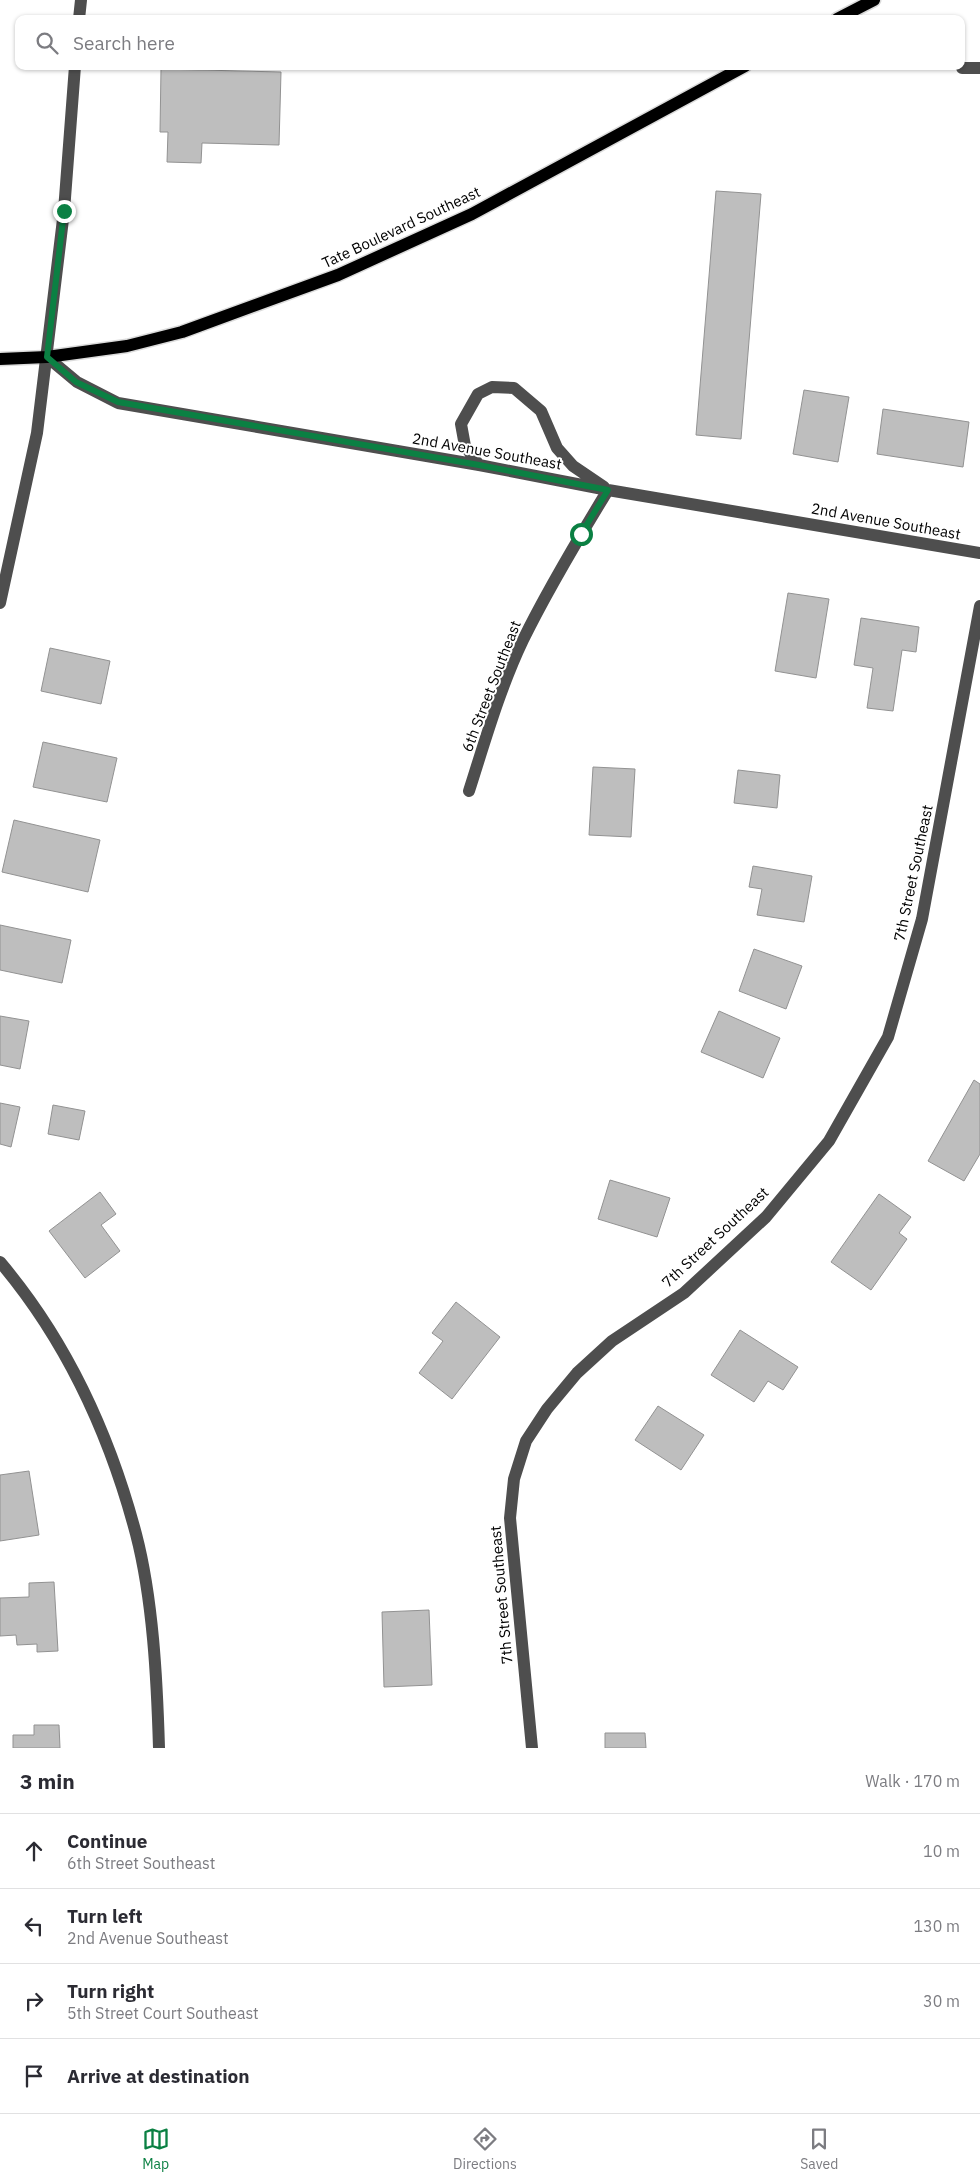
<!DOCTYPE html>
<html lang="en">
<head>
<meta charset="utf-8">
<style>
	:root { --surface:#fff; --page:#f7f7f7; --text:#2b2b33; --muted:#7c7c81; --line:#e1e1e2; --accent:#0b8043 }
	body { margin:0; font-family:"IBM Plex Sans",sans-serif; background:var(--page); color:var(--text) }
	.stop { position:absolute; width:15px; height:15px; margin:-11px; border:4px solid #0b8043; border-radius:50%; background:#fff }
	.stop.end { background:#0b8043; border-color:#fff; box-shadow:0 1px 5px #0008 }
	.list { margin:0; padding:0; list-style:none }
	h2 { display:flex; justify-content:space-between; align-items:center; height:65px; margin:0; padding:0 20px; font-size:21px }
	h2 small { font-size:16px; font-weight:400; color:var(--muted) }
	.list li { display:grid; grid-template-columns:32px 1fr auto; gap:15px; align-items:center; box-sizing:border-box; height:75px; padding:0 20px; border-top:1px solid var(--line) }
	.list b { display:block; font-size:19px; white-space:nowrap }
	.list p { margin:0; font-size:16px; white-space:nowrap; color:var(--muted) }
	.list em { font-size:16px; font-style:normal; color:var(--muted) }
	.icon { flex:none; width:28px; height:28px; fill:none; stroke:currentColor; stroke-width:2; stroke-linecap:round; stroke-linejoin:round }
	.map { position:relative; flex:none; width:980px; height:1748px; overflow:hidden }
	.search { position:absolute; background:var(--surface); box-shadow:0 1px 4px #0004; left:15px; right:15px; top:15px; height:55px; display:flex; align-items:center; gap:12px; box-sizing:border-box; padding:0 18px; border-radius:10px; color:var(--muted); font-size:19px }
	.sheet { height:365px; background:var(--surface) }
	nav { display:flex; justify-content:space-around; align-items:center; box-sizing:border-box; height:70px; border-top:1px solid var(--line); background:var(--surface); font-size:14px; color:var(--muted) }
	nav a { display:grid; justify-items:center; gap:2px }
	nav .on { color:var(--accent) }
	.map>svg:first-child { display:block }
	.building { fill:#bebebe; stroke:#929292 }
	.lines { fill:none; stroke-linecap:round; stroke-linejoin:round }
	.major-casing { stroke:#dbdbdb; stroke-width:15 }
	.minor { stroke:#4e4e4e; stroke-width:12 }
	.major { stroke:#000; stroke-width:12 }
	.route { stroke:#0b8043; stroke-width:6 }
	.labels { text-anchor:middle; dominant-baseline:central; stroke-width:4; stroke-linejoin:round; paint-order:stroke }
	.street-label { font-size:15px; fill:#000; stroke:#fff }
</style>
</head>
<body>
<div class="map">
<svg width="980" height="1748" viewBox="0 0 980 1748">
	<rect width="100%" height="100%" fill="#fff"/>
	<path class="building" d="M161 69 281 72 279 145 202 143 201 163 167 162 168 132H160Z
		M716 191 761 194 741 439 696 435Z
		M804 390 849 397 838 462 793 454Z
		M883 409 969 422 963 467 877 454Z
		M788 593 829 599 816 678 775 671Z
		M861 618 919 627 916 652 902 650 893 711 867 708 873 668 854 665Z
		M50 648 110 661 101 704 41 691Z
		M43 742 117 758 107 802 33 787Z
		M593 767 635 769 631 837 589 835Z
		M738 770 780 775 777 808 734 803Z
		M14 820 100 840 88 892 2 872Z
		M753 866 812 876 804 922 757 915 762 889 749 887Z
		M0 925 71 940 62 983 0 970Z
		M754 949 802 966 786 1009 739 991Z
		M719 1011 780 1038 763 1078 701 1052Z
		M0 1016 29 1021 20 1069 0 1065Z
		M974 1080 980 1084V1154L964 1181 928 1161Z
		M0 1103 20 1107 11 1147 0 1144Z
		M53 1105 85 1111 79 1140 48 1134Z
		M610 1180 670 1198 657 1237 598 1219Z
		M100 1192 116 1214 101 1225 120 1251 85 1278 49 1231Z
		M879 1194 911 1217 899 1233 907 1239 871 1290 831 1262Z
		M456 1302 500 1337 452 1399 419 1373 443 1341 432 1333Z
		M740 1330 798 1367 783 1390 768 1381 754 1402 711 1375Z
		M658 1406 704 1435 681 1470 635 1440Z
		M29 1471 39 1535 0 1541V1475Z
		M54 1582 58 1651 37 1652V1644L17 1645 16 1635 0 1636V1598L29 1597V1583Z
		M429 1610 432 1685 384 1687 382 1612Z
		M34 1725H59L60 1748H13V1735H34Z
		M605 1733H645L646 1748H605Z"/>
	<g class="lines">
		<defs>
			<path id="major" d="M837 19 874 0
				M0 359 47 357 127 346 182 332 338 275 472 214 745 66"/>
		</defs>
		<use href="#major" class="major-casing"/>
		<path class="minor" d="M79 19 81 0
			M962 68H980
			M47 357 77 382 118 403 479 465 608 490 980 553
			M479 465 465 446 461 424 478 394 492 387 514 388 541 411 557 448 573 466 604 487
			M0 603 37 433 64 211 75 66
			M469 791C485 741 500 688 523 640 548 589 578 539 608 490
			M0 1262C66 1340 110 1436 136 1534 153 1599 157 1680 159 1748
			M532 1748 510 1518 514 1479 526 1441 547 1409 577 1373 612 1341 684 1293 766 1217 829 1141 888 1037 922 919 980 606"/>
		<use href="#major" class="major"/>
	</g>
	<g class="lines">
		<path class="route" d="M64 211 47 357 76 382 118 402 479 465 608 490 581 534"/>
	</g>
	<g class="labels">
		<g class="street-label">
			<text transform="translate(401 227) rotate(-25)">Tate Boulevard Southeast</text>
			<text transform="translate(487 451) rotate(10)">2nd Avenue Southeast</text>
			<text transform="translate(886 521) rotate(10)">2nd Avenue Southeast</text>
			<text transform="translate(491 686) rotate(-69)">6th Street Southeast</text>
			<text transform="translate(913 873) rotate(-78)">7th Street Southeast</text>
			<text transform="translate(715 1237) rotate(-43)">7th Street Southeast</text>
			<text transform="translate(501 1595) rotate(-95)">7th Street Southeast</text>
		</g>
	</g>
</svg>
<div class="stop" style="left:581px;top:534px"></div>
<div class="stop end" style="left:64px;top:211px"></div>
<div class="search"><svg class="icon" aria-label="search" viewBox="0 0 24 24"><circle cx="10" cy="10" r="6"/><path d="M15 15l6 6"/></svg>Search here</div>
</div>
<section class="sheet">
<h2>3 min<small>Walk · 170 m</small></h2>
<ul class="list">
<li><svg class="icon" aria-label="ahead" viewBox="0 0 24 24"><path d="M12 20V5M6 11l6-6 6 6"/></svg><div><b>Continue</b><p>6th Street Southeast</p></div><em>10 m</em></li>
<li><svg class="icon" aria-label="left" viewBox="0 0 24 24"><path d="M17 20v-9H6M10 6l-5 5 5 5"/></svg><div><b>Turn left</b><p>2nd Avenue Southeast</p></div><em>130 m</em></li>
<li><svg class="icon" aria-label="right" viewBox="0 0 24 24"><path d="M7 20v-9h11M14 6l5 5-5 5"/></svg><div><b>Turn right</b><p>5th Street Court Southeast</p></div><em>30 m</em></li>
<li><svg class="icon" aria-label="arrive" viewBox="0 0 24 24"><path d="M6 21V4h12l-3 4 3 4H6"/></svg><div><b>Arrive at destination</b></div></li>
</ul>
</section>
<nav>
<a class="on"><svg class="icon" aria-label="map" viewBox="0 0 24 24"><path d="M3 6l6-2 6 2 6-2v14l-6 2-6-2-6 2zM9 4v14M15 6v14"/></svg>Map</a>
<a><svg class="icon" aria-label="directions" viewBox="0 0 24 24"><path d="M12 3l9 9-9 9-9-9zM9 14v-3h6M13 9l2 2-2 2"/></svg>Directions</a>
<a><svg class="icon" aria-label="saved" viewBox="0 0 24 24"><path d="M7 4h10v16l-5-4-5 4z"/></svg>Saved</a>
</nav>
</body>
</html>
